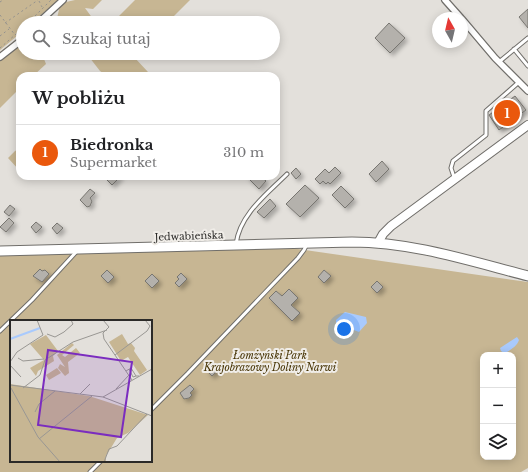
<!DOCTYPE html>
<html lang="pl">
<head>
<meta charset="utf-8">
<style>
	:root { --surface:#fff; --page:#f6f6f6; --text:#202124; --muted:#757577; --line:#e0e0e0; --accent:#ea580c }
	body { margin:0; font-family:"Libre Baskerville",serif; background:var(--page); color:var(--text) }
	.controls { position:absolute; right:12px; bottom:12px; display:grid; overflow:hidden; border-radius:8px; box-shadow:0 2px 10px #0003 }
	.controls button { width:36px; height:36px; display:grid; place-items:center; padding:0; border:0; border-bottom:1px solid var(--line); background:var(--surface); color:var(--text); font:20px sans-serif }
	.compass { position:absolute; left:432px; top:12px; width:36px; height:36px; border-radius:50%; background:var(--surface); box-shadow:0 2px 10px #0003; rotate:352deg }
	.you { position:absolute; left:344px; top:329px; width:14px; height:14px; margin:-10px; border:3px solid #fff; border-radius:50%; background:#1a73e8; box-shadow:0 0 0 6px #1a73e833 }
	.badge { display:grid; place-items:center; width:26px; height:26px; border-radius:50%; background:var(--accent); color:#fff; font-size:13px; font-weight:700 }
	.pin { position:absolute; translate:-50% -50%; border:2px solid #fff; box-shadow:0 1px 4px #0006 }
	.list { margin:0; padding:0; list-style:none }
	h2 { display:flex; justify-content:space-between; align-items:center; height:52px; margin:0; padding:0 16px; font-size:17px }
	h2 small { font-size:13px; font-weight:400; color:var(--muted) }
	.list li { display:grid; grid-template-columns:26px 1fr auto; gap:12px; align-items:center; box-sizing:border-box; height:56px; padding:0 16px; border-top:1px solid var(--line) }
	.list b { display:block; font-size:15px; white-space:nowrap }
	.list p { margin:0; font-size:13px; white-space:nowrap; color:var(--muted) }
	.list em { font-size:13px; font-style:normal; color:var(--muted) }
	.icon { flex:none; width:22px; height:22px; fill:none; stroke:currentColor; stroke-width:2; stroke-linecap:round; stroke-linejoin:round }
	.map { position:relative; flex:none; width:528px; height:472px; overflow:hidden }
	.search { position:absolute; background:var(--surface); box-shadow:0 2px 10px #0003; left:16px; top:16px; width:264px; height:44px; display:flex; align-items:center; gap:10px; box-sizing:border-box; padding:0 14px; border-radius:22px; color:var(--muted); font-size:15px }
	.panel { position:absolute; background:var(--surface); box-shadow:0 2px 10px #0003; left:16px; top:72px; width:264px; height:108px; border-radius:12px }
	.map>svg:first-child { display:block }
	.green { fill:#c7b693; fill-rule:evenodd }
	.water { fill:#a9cafd }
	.building { fill:#b4b1ac; stroke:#787671; filter:url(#shadow) }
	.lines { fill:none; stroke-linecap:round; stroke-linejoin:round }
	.service-casing { stroke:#706e6a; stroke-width:5 }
	.minor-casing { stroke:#706e6a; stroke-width:8 }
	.secondary-casing { stroke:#706e6a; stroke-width:10 }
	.primary-casing { stroke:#706e6a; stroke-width:11 }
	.path { stroke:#94928e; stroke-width:1; stroke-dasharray:2 3; stroke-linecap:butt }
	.service { stroke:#fff; stroke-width:3 }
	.minor { stroke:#fff; stroke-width:5.5 }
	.secondary { stroke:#fff; stroke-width:8 }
	.primary { stroke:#fff; stroke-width:9 }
	.labels { text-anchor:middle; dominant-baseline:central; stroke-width:4; stroke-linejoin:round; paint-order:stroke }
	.street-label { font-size:10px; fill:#2b2a28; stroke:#f0ede8 }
	.park-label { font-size:10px; font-style:italic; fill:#463303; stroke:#f0ede8 }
	.inset-river { fill:none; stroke:#a9cafd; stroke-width:2 }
	.inset-road { fill:none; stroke:#999793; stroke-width:1 }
	.view { fill:#7b2cbf; fill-opacity:0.15; stroke:#7b2cbf; stroke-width:2 }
	.inset-edge { fill:none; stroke:#2b2a28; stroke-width:2 }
</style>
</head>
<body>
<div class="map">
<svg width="528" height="472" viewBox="0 0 528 472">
	<defs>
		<filter id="shadow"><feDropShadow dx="3" dy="3" stdDeviation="2" flood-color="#0004"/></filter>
	</defs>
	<rect width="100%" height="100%" fill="#e3e0db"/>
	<path class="green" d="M0 0H59L31 23H23V31L0 50Z
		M75 0H102L93 9 85 8 96 23H56L60 5 66 2Z
		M135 0H190L167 23H112Z
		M23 34V53H47L44 59 46 64 33 76H20V88L0 108V52Z
		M86 53H137L134 57 148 72 149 76H107L100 71Z
		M20 148V171L8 158 15 151Z
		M291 248 528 282V468L521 472H0V254ZM11 321H151V461H11ZM483 355H513V457H483Z"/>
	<path class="water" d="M345 312 366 317 367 323 359 332 336 323V320Z
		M517 337 519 340C517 346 510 351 504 353L501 351 500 348Z"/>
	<path class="building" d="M528 9V28L519 17Z
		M389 23 405 38 390 53 375 38Z
		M515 96 526 110 499 130 489 115Z
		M382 161 389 169 376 182 369 174Z
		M335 167 341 173 330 184 328 182 326 184 323 181 320 184 315 179 325 169 329 173Z
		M296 168 301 174 296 179 291 173Z
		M109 176H121L112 185 106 179Z
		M246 176H260L266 181 259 189Z
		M305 185 319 198 300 217 286 204Z
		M341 186 354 199 345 208 332 195Z
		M90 189 95 193 90 198 92 201 90 206 87 207 80 200Z
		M270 199 276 206 264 218 257 212Z
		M10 205 15 209 9 216 4 212Z
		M9 218 14 223 6 232 0 227Z
		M36 222 42 227 36 233 31 227Z
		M57 223 63 228 57 234 52 228Z
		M40 269 42 271 45 270 49 274 42 282 33 276Z
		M107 270 114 277 108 283 101 276Z
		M324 270 331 276 324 283 318 277Z
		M181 273 187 279 179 287 175 283 179 279 177 277Z
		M152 274 159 281 152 288 145 281Z
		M377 281 383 287 377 293 371 287Z
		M289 289 298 298 291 305 300 313 292 321 269 298 276 291 282 296Z
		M213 363 219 369 212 376 206 370Z
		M190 385 194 389 190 393 192 395 189 398 184 399 180 393Z"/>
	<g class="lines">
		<defs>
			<path id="service" d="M514 49 528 66
				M499 62 528 38
				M454 177 451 168 453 161 486 135V111L519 82
				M236 244C240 214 267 194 287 174
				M0 331 32 300 77 251
				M151 410 188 373 298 258 304 250 307 244
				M90 472 101 461"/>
			<path id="minor" d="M445 0 461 18
				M462 19 495 58 528 91
				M38 23 63 0
				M0 57 23 39"/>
			<path id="secondary" d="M378 243 383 234 391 226 528 125"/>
			<path id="primary" d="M0 251 352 242C412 242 470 261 528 276"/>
		</defs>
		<use href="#service" class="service-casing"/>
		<use href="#minor" class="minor-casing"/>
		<use href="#secondary" class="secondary-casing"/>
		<use href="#primary" class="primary-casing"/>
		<path class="path" d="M39 1 42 7
			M0 2 3 0
			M0 15 15 35
			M5 23 38 0
			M28 23 51 0
			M0 36 9 29
			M0 48 23 28"/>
		<use href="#service" class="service"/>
		<use href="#minor" class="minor"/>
		<use href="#secondary" class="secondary"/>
		<use href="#primary" class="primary"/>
	</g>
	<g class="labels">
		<g class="street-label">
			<text transform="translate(189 236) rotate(-2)">Jedwabieńska</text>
		</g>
		<g class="park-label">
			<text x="270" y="355">Łomżyński Park<tspan x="270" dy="12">Krajobrazowy Doliny Narwi</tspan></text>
		</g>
	</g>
	<g transform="translate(10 320)">
		<rect width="142" height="142" fill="#e3e0db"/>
		<path d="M112 14 118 24 121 23 125 28 124 31 137 50 130 55 118 37 111 41 99 22ZM36 15 48 31 43 36 44 41 28 51 26 56 20 48 34 40 20 24ZM62 23 64 25 52 35 55 37 66 28 70 33 58 42 59 53 55 56 48 48 50 44 55 47 47 35ZM47 48 51 53 39 60 36 55ZM0 64 79 76 138 95 118 113 107 118 96 136V142H0Z" fill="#c7b693"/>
		<path class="inset-river" d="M0 19 30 8"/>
		<path class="inset-road" d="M93 0 99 7 93 13 94 19 122 60M37 14 45 17 54 12 63 4 61 0M105 35 137 11 140 6 135 0M8 38 13 41 34 39M0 42 7 32 33 15 27 0M0 45 11 57M119 49 123 57 126 56M116 51 121 48 126 56H129M0 65 93 77 142 96M1 68 28 117 50 142M13 68 30 55 35 40 63 22 97 10M106 69 119 55M70 74 80 64M93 77 142 49M25 92 29 84 45 71M29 119 82 76M94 142 99 129 107 126 137 94"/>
		<path class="view" d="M38 30 122 42 111 117 28 105Z"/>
		<rect width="142" height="142" class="inset-edge"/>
	</g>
</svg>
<div class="controls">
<button>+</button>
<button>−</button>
<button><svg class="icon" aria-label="layers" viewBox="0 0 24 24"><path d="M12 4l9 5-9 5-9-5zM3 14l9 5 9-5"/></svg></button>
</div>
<svg class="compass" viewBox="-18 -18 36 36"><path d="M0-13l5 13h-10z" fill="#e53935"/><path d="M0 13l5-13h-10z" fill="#757577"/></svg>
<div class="you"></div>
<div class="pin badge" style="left:507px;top:113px">1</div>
<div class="search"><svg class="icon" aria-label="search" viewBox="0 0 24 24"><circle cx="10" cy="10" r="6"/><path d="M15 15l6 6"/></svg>Szukaj tutaj</div>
<section class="panel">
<h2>W pobliżu<small></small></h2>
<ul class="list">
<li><span class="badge">1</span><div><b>Biedronka</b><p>Supermarket</p></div><em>310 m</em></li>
</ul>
</section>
</div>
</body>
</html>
